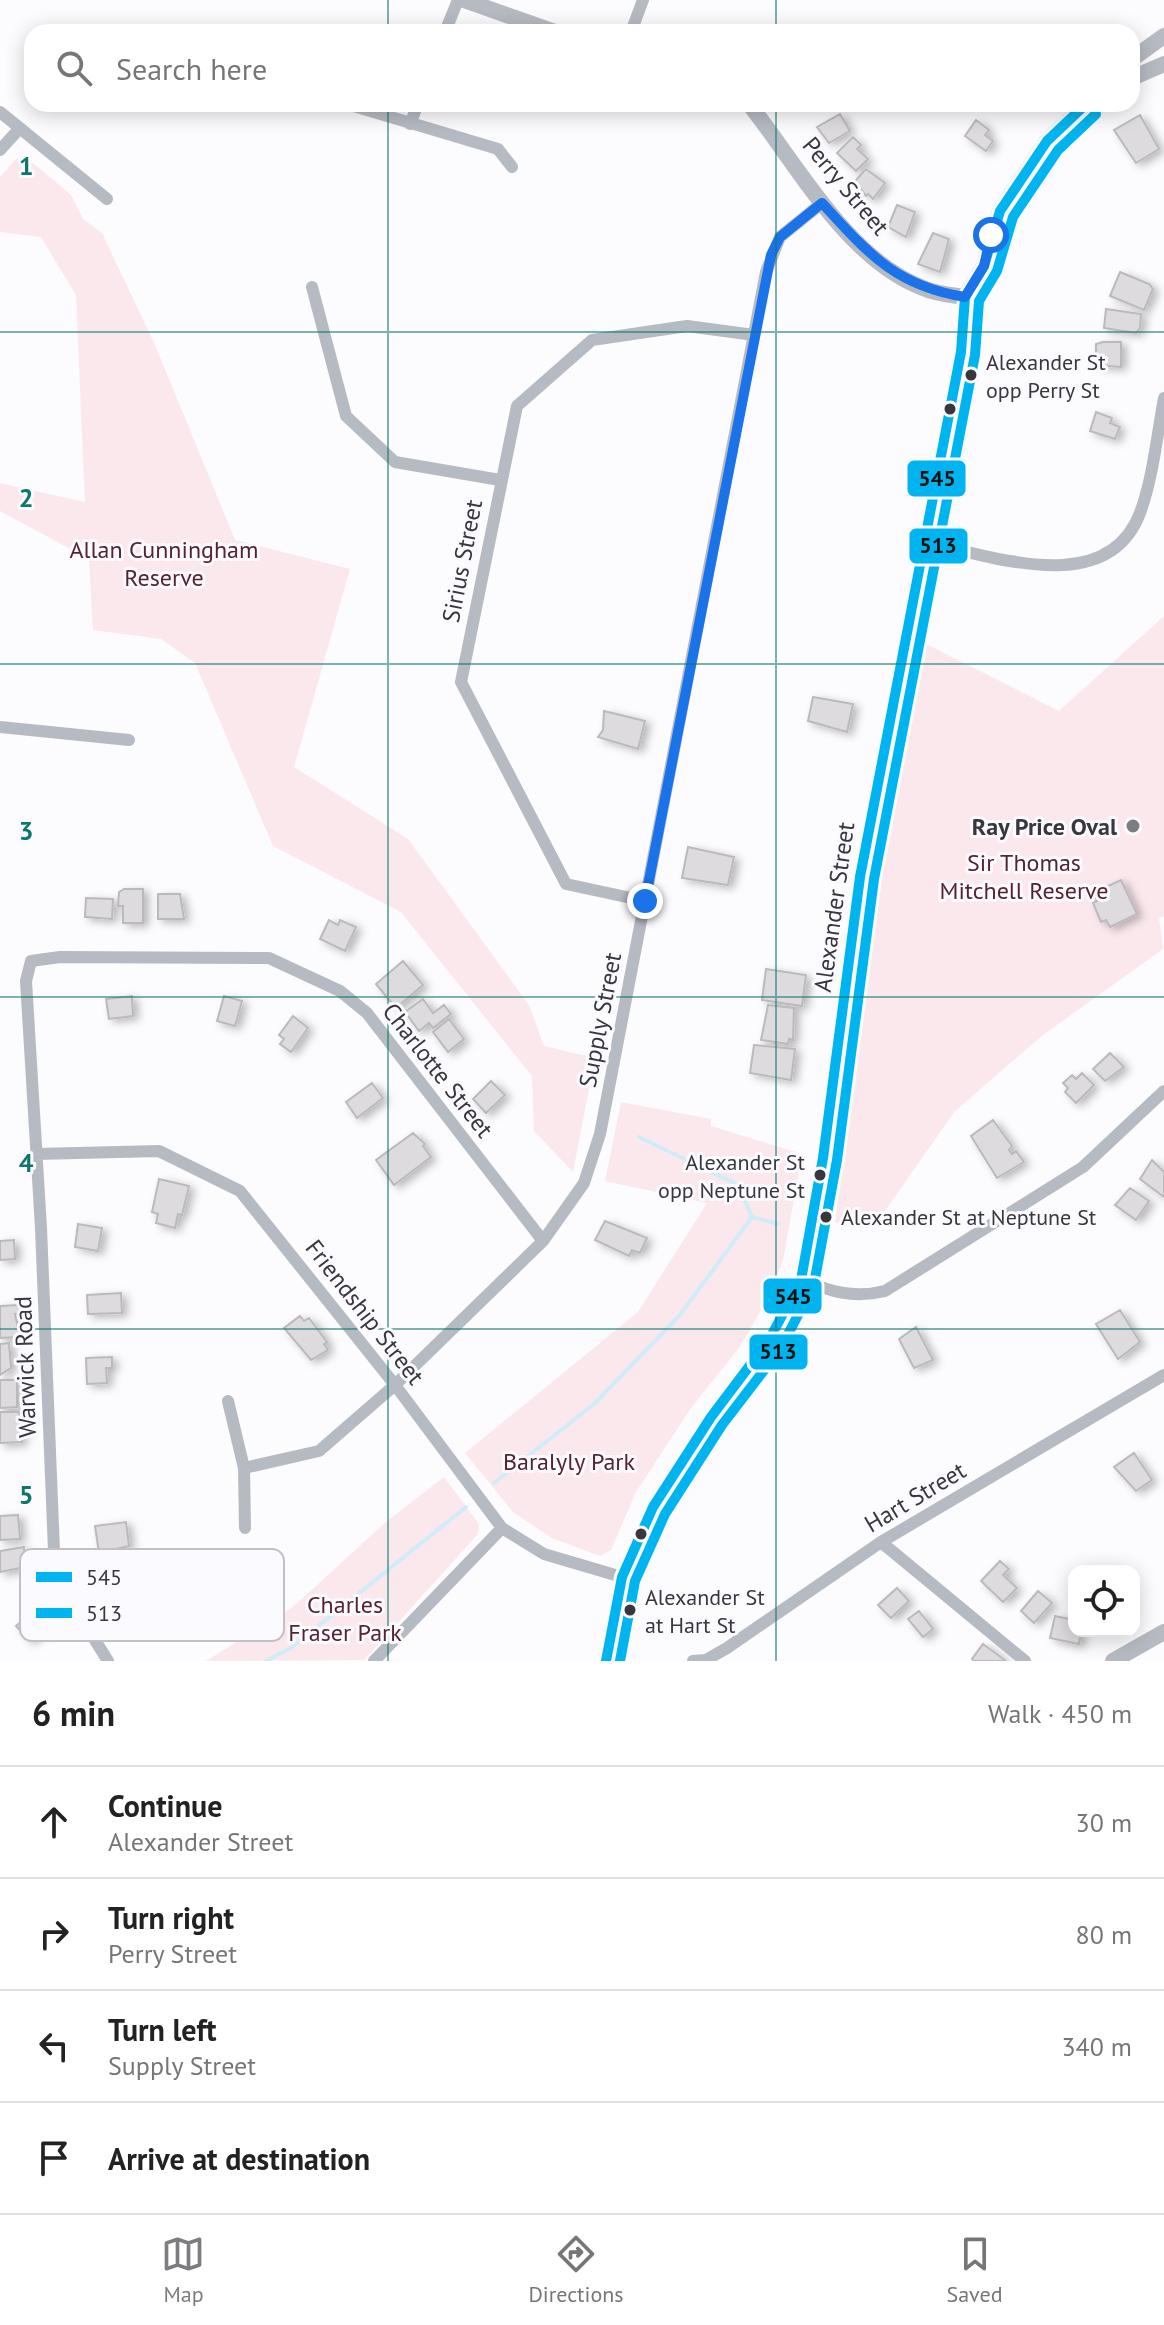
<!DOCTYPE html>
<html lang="en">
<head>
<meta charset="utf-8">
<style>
	:root { --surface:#fff; --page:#f6f6f6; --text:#222; --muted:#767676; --line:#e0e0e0; --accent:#7d7c81 }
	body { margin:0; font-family:"PT Sans",sans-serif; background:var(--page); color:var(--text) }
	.controls { position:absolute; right:24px; bottom:24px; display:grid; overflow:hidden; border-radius:16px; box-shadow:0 4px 20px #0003 }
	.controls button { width:72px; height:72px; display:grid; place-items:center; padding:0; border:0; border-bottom:2px solid var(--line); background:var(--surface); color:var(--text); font:40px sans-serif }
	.stop { position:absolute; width:24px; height:24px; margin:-18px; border:6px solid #1a73e8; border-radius:50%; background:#fff }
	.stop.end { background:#1a73e8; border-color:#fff; box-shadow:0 2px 8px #0008 }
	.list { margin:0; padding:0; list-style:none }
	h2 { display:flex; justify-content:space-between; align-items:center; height:104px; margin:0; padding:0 32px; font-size:34px }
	h2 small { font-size:26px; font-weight:400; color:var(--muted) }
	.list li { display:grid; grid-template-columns:52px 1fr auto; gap:24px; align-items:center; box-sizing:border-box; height:112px; padding:0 32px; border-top:2px solid var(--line) }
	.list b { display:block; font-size:30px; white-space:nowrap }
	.list p { margin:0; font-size:26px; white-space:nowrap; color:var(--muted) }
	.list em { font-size:26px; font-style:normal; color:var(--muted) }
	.icon { flex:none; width:44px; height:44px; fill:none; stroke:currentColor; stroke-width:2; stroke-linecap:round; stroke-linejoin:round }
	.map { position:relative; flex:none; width:1164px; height:1661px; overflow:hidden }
	.search { position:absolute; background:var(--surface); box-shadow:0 4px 20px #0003; left:24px; right:24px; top:24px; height:88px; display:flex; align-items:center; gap:20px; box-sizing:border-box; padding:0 28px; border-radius:24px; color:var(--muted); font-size:30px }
	.sheet { height:552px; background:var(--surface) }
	nav { display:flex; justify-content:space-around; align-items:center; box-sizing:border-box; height:112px; border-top:2px solid var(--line); background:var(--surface); font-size:22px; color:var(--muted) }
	nav a { display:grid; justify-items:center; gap:4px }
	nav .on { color:var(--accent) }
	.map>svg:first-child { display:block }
	.green { fill:#fae8ed }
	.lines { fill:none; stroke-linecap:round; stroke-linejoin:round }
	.stream { stroke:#d1ecf9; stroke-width:4 }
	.building { fill:#dedbde; stroke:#bcb9bc; stroke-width:2; filter:url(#shadow) }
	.minor { stroke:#b6bac2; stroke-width:12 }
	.tertiary { stroke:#b6bac2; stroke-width:16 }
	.bus-1-casing { stroke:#fbfafe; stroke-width:16 }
	.bus-2-casing { stroke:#fbfafe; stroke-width:16 }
	.bus-1 { stroke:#00b5ef; stroke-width:10 }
	.bus-2 { stroke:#00b5ef; stroke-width:10 }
	.route { stroke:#1a73e8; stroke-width:10 }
	.grid { fill:none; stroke:#0f766e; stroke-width:2; stroke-opacity:0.55 }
	.bus-dot { fill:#39373e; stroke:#fbfafe; stroke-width:3 }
	.poi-dot { fill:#7d7c81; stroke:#fbfafe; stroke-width:3 }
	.labels { text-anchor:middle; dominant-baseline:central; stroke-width:6; stroke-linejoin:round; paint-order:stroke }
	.bus-label { font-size:22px; fill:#39373e; stroke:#fbfafe; text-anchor:start }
	.street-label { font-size:24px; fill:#39373e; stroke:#fbfafe }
	.park-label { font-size:24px; fill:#562333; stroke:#fbfafe }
	.poi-label { font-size:24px; font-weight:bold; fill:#39373e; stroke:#fbfafe; text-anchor:end }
	.key { fill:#fbfafe; stroke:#c1c0c4; stroke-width:2 }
	.key-label { font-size:22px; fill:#39373e }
	.grid-label { font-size:26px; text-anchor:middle; font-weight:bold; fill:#0f766e; stroke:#fbfafe; stroke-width:6; stroke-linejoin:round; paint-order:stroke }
	.line-badge { stroke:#fbfafe; stroke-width:3 }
	.pale-badge-label { font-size:22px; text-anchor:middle; font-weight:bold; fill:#111 }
</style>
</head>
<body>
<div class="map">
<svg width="1164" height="1661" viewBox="0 0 1164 1661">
	<defs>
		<filter id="shadow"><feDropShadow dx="5" dy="3" stdDeviation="4" flood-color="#0004"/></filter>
	</defs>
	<rect width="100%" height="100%" fill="#fcfbfd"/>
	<path class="green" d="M27 158 71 195 83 219 102 233 155 345 235 540 350 569 294 767 408 839 529 1005 544 1046 595 1058 573 1172 534 1131 532 1076 401 912 273 846 195 663 161 639 93 630 89 559 0 511V483L85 502 76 295 41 237 0 232V177L16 159Z
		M1164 616V916L1159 918 1163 949 1043 1035 955 1111 882 1215 835 1223 881 879 926 644 1059 711Z
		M621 1102 711 1119V1126L802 1154 783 1260 768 1298 739 1348 691 1408 636 1492 611 1550 600 1556 552 1538 513 1512 465 1453 638 1312 707 1203 605 1181Z
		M444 1477 479 1524 478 1534 364 1660 206 1661 293 1607 386 1522Z"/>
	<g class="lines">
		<path class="stream" d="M639 1137 738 1185 752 1217
			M494 1483 594 1404 679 1316 752 1217 778 1224
			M266 1661 291 1648 466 1507"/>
	</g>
	<path class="building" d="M840 114 850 131 829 143 817 127Z
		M1140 115 1159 149 1136 163 1114 130Z
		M976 120 989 130 985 135 993 141 986 151 965 136Z
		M853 137 861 145 857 149 868 159 856 171 837 153Z
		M866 169 885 183 873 199 868 194 866 196 855 181Z
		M897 205 915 212 906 237 888 227Z
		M933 233 949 239 940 272 918 264Z
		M1120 272 1149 284 1153 289 1144 310 1110 296Z
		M1106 309 1141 314 1140 328 1136 333 1104 328Z
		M1103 342H1121V367L1096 365V344Z
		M1096 412 1112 418 1110 423 1120 427 1115 439 1090 431Z
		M813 697 853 704 847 732 808 721Z
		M604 711 645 721 638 749 598 737 603 730Z
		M688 847 734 857 728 885 682 878Z
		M1121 880 1137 914 1110 927 1106 920 1101 922 1093 903 1097 901 1093 893Z
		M124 889H143V923H123V906H118L119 892Z
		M158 894H180L184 919H158Z
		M86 898 113 899 112 919 85 917Z
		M329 920 338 925 340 920 356 927 345 951 320 939Z
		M403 961 423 985 396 1008 376 984Z
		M766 969 806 975 802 1006 762 1000Z
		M132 996 133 1016 109 1019 106 999Z
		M224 996 242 1001 235 1026 217 1021Z
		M423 999 433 1013 444 1005 451 1014 433 1028 429 1023 419 1031 405 1012Z
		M768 1005 794 1008 793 1040 789 1039 788 1044 761 1040Z
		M293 1016 308 1028 291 1052 280 1044 284 1039 279 1035Z
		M449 1019 464 1039 448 1052 433 1032Z
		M754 1045 795 1049 791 1080 750 1073Z
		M1110 1053 1124 1067 1105 1081 1093 1069Z
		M1082 1073 1094 1085 1076 1103 1065 1092 1068 1088 1063 1083 1072 1075 1076 1079Z
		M491 1081 505 1095 486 1113 473 1099Z
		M372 1083 383 1098 357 1118 346 1102Z
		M993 1120 1012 1146 1009 1150 1012 1154 1016 1151 1024 1162 997 1178 971 1136Z
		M413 1133 425 1144 423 1146 431 1157 394 1185 376 1160Z
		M1152 1160 1164 1172V1197L1140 1179Z
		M159 1179 189 1186 182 1215 178 1214 175 1228 156 1223 158 1214 152 1212Z
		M1130 1188 1149 1201 1136 1220 1115 1205Z
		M605 1221 647 1238 640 1253 632 1250 629 1256 595 1240Z
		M78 1224 102 1228 98 1251 75 1247Z
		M14 1240 15 1259 0 1260V1241Z
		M121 1293 122 1313 88 1314 87 1295Z
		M19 1305 20 1314H15L20 1337 0 1338V1306Z
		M1120 1310 1140 1342 1118 1359 1096 1324Z
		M300 1316 304 1321 309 1318 327 1342 324 1344 328 1350 311 1360 284 1328Z
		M916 1327 933 1360 914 1368 899 1339Z
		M9 1343 11 1368 0 1375V1344Z
		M112 1357V1368H106L107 1383 87 1384 86 1358Z
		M0 1380H17V1407L0 1408Z
		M0 1412H19L22 1442 0 1443Z
		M1134 1453 1152 1480 1136 1491 1114 1467Z
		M18 1515 20 1539 0 1540V1516Z
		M126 1522 129 1546 99 1553 95 1526Z
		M24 1547 25 1567 0 1572V1551Z
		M1000 1561 1009 1569 1003 1575 1017 1588 1003 1602 981 1581Z
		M897 1588 909 1601 891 1618 878 1605Z
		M1038 1591 1052 1603 1034 1623 1021 1611Z
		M35 1609 48 1623 30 1641 16 1626Z
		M919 1611 933 1629 923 1637 908 1619Z
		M1055 1616 1074 1620V1631H1081L1079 1644 1050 1638Z
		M983 1644 1006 1661H974L972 1659Z"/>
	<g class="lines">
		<path class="minor" d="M445 32 458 0
			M631 32 643 0
			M347 104 498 149 512 167
			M0 112 107 199
			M410 124 418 104
			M0 150 20 128
			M312 287 346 416 395 462 500 480
			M923 542C990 555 1107 600 1140 513 1153 478 1157 435 1164 398
			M0 727 129 740
			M645 901 566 884 461 682 517 406 592 340 687 326 754 335
			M36 1154 159 1151 240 1191 395 1385 502 1528 544 1554 622 1577
			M801 1280C830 1291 853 1299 885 1291L1083 1167 1164 1091
			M228 1401 244 1468 245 1528
			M244 1468 319 1451 395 1385 543 1241 584 1183 600 1134 766 272 780 237 822 203
			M881 1542 1025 1661
			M108 1661 55 1576 41 1228 26 981 31 961 60 957 269 958 340 991 367 1013 543 1241
			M374 1661 502 1528
			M606 1661 622 1577 653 1507 711 1417 769 1340 801 1280 823 1158 860 877 961 352 965 297
			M693 1661 706 1660 727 1648 881 1542 1164 1375"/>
		<path class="tertiary" d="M464 0 555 32
			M1132 59 1164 36
			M1132 78 1164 64
			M749 104C797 164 847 259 923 288 936 294 951 295 965 297L984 266 1000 211 1047 141 1086 104
			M1113 1661 1164 1632"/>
		<defs>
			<path id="bus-1" d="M606 1661 622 1577 653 1507 711 1417 769 1340 801 1280 823 1158 860 877 961 352 965 297 984 266 1000 211 1047 141 1086 104"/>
			<path id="bus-2" d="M620 1661 635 1581 665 1514 722 1425 781 1348 814 1284 837 1160 874 879 975 355 979 301 997 271 1013 217 1058 150 1096 114"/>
		</defs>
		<use href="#bus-1" class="bus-1-casing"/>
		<use href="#bus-2" class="bus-2-casing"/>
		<use href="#bus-1" class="bus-1"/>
		<use href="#bus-2" class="bus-2"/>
	</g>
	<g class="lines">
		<path class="route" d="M645 901 771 255 780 237 822 203C868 253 895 286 965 297L984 266 991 235"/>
	</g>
	<path class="grid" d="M388 0V32M776 0V32M388 104V1661M776 104V1661M0 332H1164M0 664H1164M0 997H1164M0 1329H1164"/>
	<g class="bus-dot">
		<circle cx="971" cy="375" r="7"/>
		<circle cx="950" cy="409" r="7"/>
		<circle cx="820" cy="1175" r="7"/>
		<circle cx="826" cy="1217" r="7"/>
		<circle cx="641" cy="1534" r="7"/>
		<circle cx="630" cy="1610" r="7"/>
	</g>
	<circle class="poi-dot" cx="1133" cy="826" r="8"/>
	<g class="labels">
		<g class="bus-label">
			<text x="986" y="362">Alexander St<tspan x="986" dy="28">opp Perry St</tspan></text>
			<text x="805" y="1162" text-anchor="end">Alexander St<tspan x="805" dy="28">opp Neptune St</tspan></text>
			<text x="841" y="1217">Alexander St at Neptune St</text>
			<text x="645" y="1597">Alexander St<tspan x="645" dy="28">at Hart St</tspan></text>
		</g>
		<g class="street-label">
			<text transform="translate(846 186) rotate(50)">Perry Street</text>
			<text transform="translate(462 561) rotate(-79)">Sirius Street</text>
			<text transform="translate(834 907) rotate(-82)">Alexander Street</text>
			<text transform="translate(600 1020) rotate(-79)">Supply Street</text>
			<text transform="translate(438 1070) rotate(52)">Charlotte Street</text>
			<text transform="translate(365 1312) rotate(52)">Friendship Street</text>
			<text transform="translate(25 1367) rotate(-92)">Warwick Road</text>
			<text transform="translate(915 1497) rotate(-31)">Hart Street</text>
		</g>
		<g class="park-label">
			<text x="164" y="549">Allan Cunningham<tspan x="164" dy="28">Reserve</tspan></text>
			<text x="1024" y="862">Sir Thomas<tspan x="1024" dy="28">Mitchell Reserve</tspan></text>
			<text x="569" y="1461">Baralyly Park</text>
			<text x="345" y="1604">Charles<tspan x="345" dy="28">Fraser Park</tspan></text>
		</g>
		<g class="poi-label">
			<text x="1117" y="826">Ray Price Oval</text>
		</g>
	</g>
	<rect x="20" y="1549" width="264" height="92" rx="12" class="key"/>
	<rect x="36" y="1572" width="36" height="10" fill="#00b5ef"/>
	<rect x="36" y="1608" width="36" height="10" fill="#00b5ef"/>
	<g class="key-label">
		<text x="86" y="1585">545</text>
		<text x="86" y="1621">513</text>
	</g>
	<g class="grid-label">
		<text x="26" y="175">1</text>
		<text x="26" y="507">2</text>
		<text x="26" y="840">3</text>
		<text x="26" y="1172">4</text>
		<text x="26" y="1504">5</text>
	</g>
	<g class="line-badge">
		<rect x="906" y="459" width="61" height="39" rx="8" fill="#00b5ef"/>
		<rect x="908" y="527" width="61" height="38" rx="8" fill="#00b5ef"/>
		<rect x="762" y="1277" width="61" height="38" rx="8" fill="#00b5ef"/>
		<rect x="748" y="1333" width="61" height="38" rx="8" fill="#00b5ef"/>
	</g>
	<g class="pale-badge-label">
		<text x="937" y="486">545</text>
		<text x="938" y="553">513</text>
		<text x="793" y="1304">545</text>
		<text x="778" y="1359">513</text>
	</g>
</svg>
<div class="controls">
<button><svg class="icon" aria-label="locate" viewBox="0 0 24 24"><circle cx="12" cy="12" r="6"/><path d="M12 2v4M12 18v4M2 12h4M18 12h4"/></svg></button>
</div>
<div class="stop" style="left:991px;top:235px"></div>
<div class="stop end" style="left:645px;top:901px"></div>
<div class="search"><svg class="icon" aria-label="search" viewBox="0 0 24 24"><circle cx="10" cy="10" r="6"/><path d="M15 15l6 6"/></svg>Search here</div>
</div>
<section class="sheet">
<h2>6 min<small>Walk · 450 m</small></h2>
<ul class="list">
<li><svg class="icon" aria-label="ahead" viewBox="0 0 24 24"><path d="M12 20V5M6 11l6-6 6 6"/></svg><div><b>Continue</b><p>Alexander Street</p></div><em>30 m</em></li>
<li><svg class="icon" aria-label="right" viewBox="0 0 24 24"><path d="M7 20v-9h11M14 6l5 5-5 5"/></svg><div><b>Turn right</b><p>Perry Street</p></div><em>80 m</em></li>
<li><svg class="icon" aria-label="left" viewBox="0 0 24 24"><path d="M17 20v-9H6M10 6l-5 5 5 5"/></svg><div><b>Turn left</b><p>Supply Street</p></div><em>340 m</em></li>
<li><svg class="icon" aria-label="arrive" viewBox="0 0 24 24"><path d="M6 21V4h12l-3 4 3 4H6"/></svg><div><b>Arrive at destination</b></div></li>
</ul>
</section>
<nav>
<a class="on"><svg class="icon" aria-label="map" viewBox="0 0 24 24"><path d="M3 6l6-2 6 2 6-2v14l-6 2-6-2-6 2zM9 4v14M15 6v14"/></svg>Map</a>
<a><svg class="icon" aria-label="directions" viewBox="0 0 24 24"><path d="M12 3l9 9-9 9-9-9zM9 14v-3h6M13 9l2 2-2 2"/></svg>Directions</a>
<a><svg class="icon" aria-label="saved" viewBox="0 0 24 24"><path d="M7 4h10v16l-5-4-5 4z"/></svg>Saved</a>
</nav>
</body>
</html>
